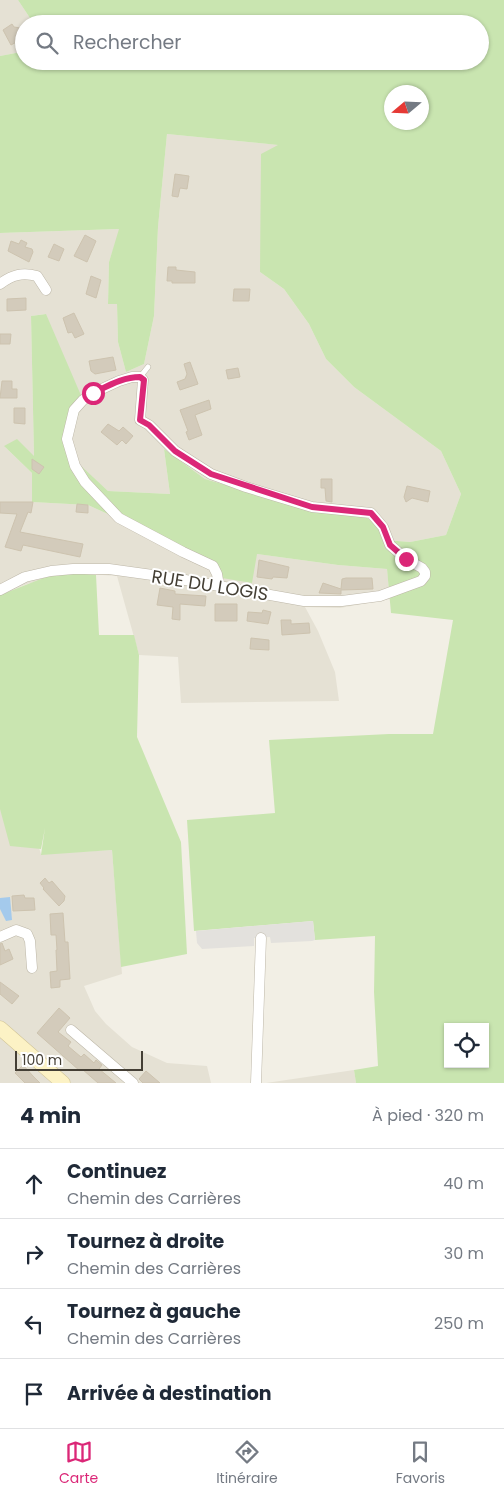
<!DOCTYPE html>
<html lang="fr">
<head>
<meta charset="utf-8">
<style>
	:root { --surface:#fff; --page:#f2f2f3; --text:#1f2937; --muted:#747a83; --line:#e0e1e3; --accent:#db2777 }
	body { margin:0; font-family:Poppins,sans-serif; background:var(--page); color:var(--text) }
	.controls { position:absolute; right:15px; bottom:15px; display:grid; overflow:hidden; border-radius:0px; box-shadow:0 1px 4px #0004 }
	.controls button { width:45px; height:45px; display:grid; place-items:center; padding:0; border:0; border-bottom:1px solid var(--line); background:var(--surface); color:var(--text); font:25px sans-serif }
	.compass { position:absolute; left:384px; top:85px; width:45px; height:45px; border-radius:50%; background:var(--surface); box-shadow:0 1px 4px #0004; rotate:251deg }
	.scale { position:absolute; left:15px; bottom:12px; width:128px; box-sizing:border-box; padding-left:5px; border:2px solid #443f35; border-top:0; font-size:14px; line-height:18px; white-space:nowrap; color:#443f35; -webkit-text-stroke:4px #fff; paint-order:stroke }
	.stop { position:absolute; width:15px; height:15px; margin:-11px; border:4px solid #db2777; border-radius:50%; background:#fff }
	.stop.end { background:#db2777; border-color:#fff; box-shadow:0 1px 5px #0008 }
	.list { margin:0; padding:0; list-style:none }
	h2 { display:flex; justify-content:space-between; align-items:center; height:65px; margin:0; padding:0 20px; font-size:21px }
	h2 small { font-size:16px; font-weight:400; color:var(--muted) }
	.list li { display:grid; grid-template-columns:32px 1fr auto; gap:15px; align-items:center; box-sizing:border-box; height:70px; padding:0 20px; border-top:1px solid var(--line) }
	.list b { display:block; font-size:19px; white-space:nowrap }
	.list p { margin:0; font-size:16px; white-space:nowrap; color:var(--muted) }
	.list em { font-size:16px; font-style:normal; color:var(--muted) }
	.icon { flex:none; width:28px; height:28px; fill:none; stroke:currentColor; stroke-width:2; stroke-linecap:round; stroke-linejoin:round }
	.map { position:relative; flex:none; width:504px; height:1083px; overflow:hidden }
	.search { position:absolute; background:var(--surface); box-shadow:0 1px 4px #0004; left:15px; right:15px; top:15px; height:55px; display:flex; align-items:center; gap:12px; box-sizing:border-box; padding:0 18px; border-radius:28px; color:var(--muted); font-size:19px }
	.sheet { height:345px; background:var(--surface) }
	nav { display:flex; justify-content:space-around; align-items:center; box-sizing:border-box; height:70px; border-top:1px solid var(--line); background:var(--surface); font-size:14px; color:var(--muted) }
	nav a { display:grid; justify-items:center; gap:2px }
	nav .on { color:var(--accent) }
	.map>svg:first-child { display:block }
	.residential { fill:#e5e1d4 }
	.green { fill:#c9e5b0; fill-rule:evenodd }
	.parking { fill:#e3e1dd }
	.water { fill:#a4caec }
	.building { fill:#d3cbbb; stroke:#cdc3af }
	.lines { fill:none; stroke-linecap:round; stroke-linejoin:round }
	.service-casing { stroke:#bdb7a8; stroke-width:6 }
	.minor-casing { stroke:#bdb7a8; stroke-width:11 }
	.secondary-casing { stroke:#d0c497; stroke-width:15 }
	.service { stroke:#fff; stroke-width:5 }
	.minor { stroke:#fff; stroke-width:10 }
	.secondary { stroke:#fcf2c5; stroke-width:14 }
	.route { stroke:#db2777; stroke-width:6 }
	.labels { text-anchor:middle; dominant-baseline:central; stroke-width:4; stroke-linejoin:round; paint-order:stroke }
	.street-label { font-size:18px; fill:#443f35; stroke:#fff }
</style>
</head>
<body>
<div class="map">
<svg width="504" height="1083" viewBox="0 0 504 1083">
	<rect width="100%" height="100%" fill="#f2efe5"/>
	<path class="residential" d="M0 0H18L34 24H24V47L21 52 0 56Z
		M167 134 279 145 260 272 284 289 309 324 326 359 354 387 441 451 461 494 446 535 410 542 385 540 313 510 205 479 164 449 170 494 108 491 79 465 71 438 45 314 31 316 34 457 5 447 32 473V502L88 505 215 563 257 554 338 565 387 569 390 599 340 608 305 607 318 631 335 672 339 701 181 703 178 657 139 655 117 576 73 573 27 584 0 595V233L120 229 109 262 108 304 117 303 118 342 126 372 144 364 154 316 158 227Z
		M0 730 41 854 112 850 122 974 84 986 95 1011 106 1024 132 1047 167 1063 207 1066 211 1083H0Z
		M354 1070 356 1083H266Z"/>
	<path class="green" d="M18 0H504V1083H356L354 1070 378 1066 374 992 375 936 315 940 313 921 194 931 187 820 275 813 269 740 389 734H433L453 620 391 613 387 569 338 565 257 554 252 583 222 578 215 563 88 505 32 502V473L4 446 17 439 34 456 31 316 46 314 83 400 71 438 79 464 108 491 170 494 164 449 205 479 313 510 363 515 375 524 385 540 410 542 446 535 461 494 441 451 354 387 326 359 309 324 284 289 260 272 261 154 278 145 167 134 158 227 154 316 144 364 126 372 118 342 117 304H108L109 262 119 229 0 233V56L21 52 24 47V61H480V24H34ZM392 92H422V122H392ZM448 1027H485V1064H448Z
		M73 573 96 575 99 635H134L139 655 137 737 181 842 187 954 121 967 112 850 41 855 45 828 41 849 10 846 0 809V595L46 577Z"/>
	<path class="parking" d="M313 921 315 940 312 941 271 943 270 937 254 938V946L202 949 197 943 196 931Z"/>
	<path class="water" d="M10 897 12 920 6 921 0 909V898Z"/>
	<path class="building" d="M12 24 14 27 20 28 22 32 20 40 11 45 3 30Z
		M175 174 189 176 187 189 180 188 178 197 172 196Z
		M85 235 96 241 87 262 74 256Z
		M21 240 27 243 25 247 32 249 33 252 29 262 8 251 11 241 19 244Z
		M54 244 64 249 59 261 48 257Z
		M168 267H176V270L195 272V283H172V281H167Z
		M91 276 101 280 96 298 86 294Z
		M234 289H250L249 301H233Z
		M26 298V310L7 311V299Z
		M74 313 84 334 75 338 72 332 68 333 63 318Z
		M0 334H11L10 344H0Z
		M113 357 116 370 95 374 91 371 89 361Z
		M190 362 198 384 180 390 177 382 185 379 187 374 184 364Z
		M238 368 240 377 228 379 226 370Z
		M2 381H12V389H17V398H0Z
		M209 400 211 409 195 415 202 435 189 440 186 432 188 431 180 410Z
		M14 408H25V424L14 423Z
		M108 424 119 431 123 427 133 436 126 444 122 440 117 445 101 432Z
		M32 459 44 467 39 474 32 469Z
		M321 479H332V502L326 501 325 488H321Z
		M407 486 430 491 428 502 412 498 406 502 404 497Z
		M0 502H33L31 513 28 512 20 532 83 544 80 557 23 545 21 551 5 547 17 514 0 513Z
		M77 504 88 505V513L76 512Z
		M259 560 289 567 287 578 273 577 272 579 257 577Z
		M346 578H372L373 589 341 590V594L319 593 323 583 341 589 342 579Z
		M160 588 175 591V594L206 596 205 606 180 604V620L172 619 173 607 157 605Z
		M215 604H237V621H215Z
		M263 610 271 612 268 624 247 621 248 612 262 613Z
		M281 620H291V624L309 623 310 633 282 635Z
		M251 638 269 640V650L250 649Z
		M45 878 49 883 52 881 65 896 64 901 59 906 43 889 44 888 40 883Z
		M24 895 25 898H34L35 910 13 911 12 896Z
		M63 913 65 942H68L70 979 60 980V987L51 988 50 972 57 971 56 950H57L56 935H51L50 914Z
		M2 943 5 951 9 949 13 959 0 965V944Z
		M0 982 19 996 12 1004 0 994Z
		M59 1008 70 1018 58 1032 71 1042 68 1046 81 1057 84 1054 94 1063 96 1060 102 1065 99 1069 116 1083H98L82 1069 80 1071 37 1033Z
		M23 1065 33 1076 40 1083H25L15 1073Z
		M146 1071 160 1083H143L139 1079Z"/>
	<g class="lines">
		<defs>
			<path id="service" d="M140 377 148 367"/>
			<path id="minor" d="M0 284C12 275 22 272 37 276L46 290
				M0 590 25 577 51 571 73 569H109L174 578 304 601H342L380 596 421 581 425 576V572L422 568 406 559 390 545 383 527 371 513 312 507 246 487 211 474 175 451 149 425 140 420 143 380 140 377H132L119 381 93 393 83 400 74 410 67 439 75 466 85 482 119 518 183 552 213 566 217 574 219 586
				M0 937 16 930 27 934 30 941 32 968
				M71 1030 133 1083
				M256 1083 261 938"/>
			<path id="secondary" d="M0 1028 63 1083"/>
		</defs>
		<use href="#service" class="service-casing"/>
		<use href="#minor" class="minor-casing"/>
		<use href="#secondary" class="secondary-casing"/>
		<use href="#service" class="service"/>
		<use href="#minor" class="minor"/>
		<use href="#secondary" class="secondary"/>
	</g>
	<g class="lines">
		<path class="route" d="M93 393C108 386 123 377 140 377L144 380 140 420 149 425 175 451 211 474 312 507 371 513 383 527 390 545 406 559"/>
	</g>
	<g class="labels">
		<g class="street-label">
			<text transform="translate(210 585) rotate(9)">RUE DU LOGIS</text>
		</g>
	</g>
</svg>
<div class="controls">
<button><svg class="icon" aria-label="locate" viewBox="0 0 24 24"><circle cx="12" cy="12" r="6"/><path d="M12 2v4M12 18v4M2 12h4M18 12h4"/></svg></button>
</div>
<svg class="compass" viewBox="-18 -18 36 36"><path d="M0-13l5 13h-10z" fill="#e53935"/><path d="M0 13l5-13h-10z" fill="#747a83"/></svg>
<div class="scale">100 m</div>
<div class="stop" style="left:93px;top:393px"></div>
<div class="stop end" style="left:406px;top:559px"></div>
<div class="search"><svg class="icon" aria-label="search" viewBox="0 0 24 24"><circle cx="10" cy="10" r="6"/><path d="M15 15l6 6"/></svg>Rechercher</div>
</div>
<section class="sheet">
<h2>4 min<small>À pied · 320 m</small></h2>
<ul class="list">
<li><svg class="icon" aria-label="ahead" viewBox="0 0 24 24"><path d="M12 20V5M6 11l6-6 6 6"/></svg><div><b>Continuez</b><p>Chemin des Carrières</p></div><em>40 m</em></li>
<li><svg class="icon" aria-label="right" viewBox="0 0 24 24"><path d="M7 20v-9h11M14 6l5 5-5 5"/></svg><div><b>Tournez à droite</b><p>Chemin des Carrières</p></div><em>30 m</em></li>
<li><svg class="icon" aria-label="left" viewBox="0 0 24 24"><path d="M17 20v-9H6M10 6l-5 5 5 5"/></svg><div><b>Tournez à gauche</b><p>Chemin des Carrières</p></div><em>250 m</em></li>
<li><svg class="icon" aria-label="arrive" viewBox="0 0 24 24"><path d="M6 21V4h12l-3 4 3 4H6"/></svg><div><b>Arrivée à destination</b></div></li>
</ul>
</section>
<nav>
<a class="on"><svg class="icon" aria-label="map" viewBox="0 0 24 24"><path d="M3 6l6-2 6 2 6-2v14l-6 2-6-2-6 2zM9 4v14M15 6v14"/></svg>Carte</a>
<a><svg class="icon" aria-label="directions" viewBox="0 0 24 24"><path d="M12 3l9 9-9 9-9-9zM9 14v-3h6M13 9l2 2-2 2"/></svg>Itinéraire</a>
<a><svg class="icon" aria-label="saved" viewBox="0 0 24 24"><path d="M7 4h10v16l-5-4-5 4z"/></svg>Favoris</a>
</nav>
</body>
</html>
